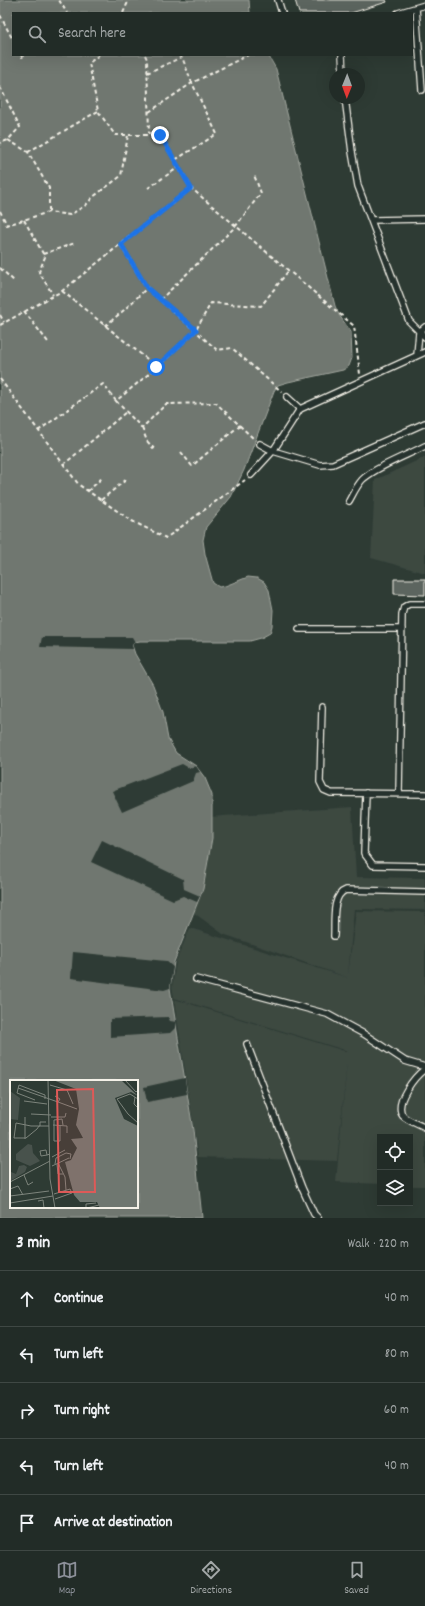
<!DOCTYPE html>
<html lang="en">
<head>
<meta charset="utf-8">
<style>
	:root { --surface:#222c27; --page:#2a342f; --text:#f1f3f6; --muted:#a2a7a7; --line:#3f4844; --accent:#8c9099 }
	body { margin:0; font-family:Dekko,sans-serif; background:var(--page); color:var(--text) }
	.controls { position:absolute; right:12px; bottom:12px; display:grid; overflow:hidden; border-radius:0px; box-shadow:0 4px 16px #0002 }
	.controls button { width:36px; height:36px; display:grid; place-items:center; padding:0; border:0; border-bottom:1px solid var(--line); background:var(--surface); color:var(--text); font:20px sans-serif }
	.compass { position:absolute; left:329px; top:68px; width:36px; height:36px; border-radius:50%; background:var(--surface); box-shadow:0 4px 16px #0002; rotate:181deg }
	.stop { position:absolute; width:12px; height:12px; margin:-9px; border:3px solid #1a73e8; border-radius:50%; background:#fff }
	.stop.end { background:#1a73e8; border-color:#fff; box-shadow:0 1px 4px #0008 }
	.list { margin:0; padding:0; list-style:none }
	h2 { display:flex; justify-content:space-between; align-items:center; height:52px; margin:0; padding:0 16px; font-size:17px }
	h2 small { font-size:13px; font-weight:400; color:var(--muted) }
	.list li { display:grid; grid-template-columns:26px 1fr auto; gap:12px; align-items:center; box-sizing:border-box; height:56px; padding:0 16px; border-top:1px solid var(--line) }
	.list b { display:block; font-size:15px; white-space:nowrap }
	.list em { font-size:13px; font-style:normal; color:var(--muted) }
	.icon { flex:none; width:22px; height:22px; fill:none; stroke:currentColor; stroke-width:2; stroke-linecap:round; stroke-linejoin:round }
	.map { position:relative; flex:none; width:425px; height:1218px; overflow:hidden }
	.search { position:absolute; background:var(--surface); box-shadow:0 4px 16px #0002; left:12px; right:12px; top:12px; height:44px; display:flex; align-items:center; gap:10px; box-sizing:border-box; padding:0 14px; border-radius:0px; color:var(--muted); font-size:15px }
	.sheet { height:332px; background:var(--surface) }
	nav { display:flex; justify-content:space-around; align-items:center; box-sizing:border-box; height:56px; border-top:1px solid var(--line); background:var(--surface); font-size:11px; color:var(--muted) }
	nav a { display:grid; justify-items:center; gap:2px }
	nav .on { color:var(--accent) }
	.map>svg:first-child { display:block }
	.built { fill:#3c4841 }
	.water { fill:#6f7770; stroke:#a4a8a0; fill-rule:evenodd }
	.pier { fill:#2e3b34 }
	.building { fill:#5c655e; stroke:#f4f1e8 }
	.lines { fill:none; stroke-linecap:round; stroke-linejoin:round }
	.service-casing { stroke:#f4f1e8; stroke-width:8 }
	.path { stroke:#f4f1e8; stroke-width:2; stroke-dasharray:4 3; stroke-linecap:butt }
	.service { stroke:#26332d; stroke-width:5.5 }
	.route { stroke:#1a73e8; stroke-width:5 }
	.inset-road { fill:none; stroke:#7d847c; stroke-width:1 }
	.view { fill:#de5a58; fill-opacity:0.15; stroke:#de5a58; stroke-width:2 }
	.inset-edge { fill:none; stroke:#f4f1e8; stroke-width:2 }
</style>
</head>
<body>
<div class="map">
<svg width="425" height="1218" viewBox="0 0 425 1218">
	<rect width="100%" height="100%" fill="#2e3b34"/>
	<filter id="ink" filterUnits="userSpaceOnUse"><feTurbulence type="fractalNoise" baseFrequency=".025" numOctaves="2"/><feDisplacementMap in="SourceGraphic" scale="8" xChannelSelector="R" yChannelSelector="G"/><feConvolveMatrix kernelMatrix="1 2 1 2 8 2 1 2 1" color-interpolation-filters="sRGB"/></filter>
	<g filter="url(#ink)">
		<path class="built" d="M425 457V573L371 558 375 480Z
			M352 807 356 877 425 878V910L354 909 348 975 356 911 425 912V1036L422 1035 425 1037V1186H410V1137H380V1184L336 1182 348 1051 174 998 172 987 176 961 190 928 349 978 223 934 183 905 209 817Z
			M174 999 348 1052 337 1161 198 1157Z"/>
		<path class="water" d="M0 0H249L250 13H13V55H268L276 69 335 306 339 315 351 332 352 358 349 366 343 370 288 382 278 385 274 391 244 470 231 497 206 527 203 540 205 554 213 583 219 587 225 586 248 577 257 578 264 582 269 590 273 610 272 626 270 633 261 638 250 641H140L135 642 132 645 135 654 153 685 163 712 168 739 176 753 196 766 205 778 212 795V838L203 889 174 962 170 988 193 1130 202 1218H0ZM11 1081H137V1207H11Z"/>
		<path class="pier" d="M42 637H132L135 642 132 645 133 649 40 647Z
			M182 764 189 768 196 766 200 772 196 773 193 781 122 812 112 791Z
			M102 840 183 879 184 889 200 896 197 902 183 896 173 900 91 862Z
			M73 952 166 961 173 967 170 988 164 990 71 978Z
			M168 1017 170 1021 176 1022V1027L170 1033 110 1037V1019Z
			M185 1078 187 1094 147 1102 144 1087Z"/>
		<path class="building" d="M295 0H386L387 2 351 13H299Z
			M394 579H425V595L394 594Z"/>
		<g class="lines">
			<defs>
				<path id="service" d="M278 0 282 13
					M416 8 422 90
					M398 13 425 5
					M342 55 343 74
					M345 98 352 152 358 186 409 321 425 337
					M372 220 425 219
					M417 355 419 332 425 327
					M287 397 300 409 273 451 320 465 333 464 425 423
					M300 409 425 352
					M251 475 273 451 260 444
					M349 501C353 494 356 487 362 480 375 467 408 455 425 446
					M299 629H402
					M322 707 320 782 324 790 331 793 425 794
					M366 793 364 853 373 865 425 866
					M399 793 402 614 404 607 409 604H425
					M334 936C335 923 331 895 346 890L425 892
					M196 979 327 1014 364 1034 405 1061 425 1067
					M247 1044 302 1188 314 1214 318 1218
					M425 1069C415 1076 393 1103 403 1116 408 1121 418 1124 425 1128"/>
			</defs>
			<use href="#service" class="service-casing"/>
			<path class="path" d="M59 0 67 13
				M123 13 129 0
				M0 15 13 40
				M21 55 22 57 26 55
				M99 55 89 63 98 111 115 135H160L191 188 354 326 360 374
				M145 55 147 59 149 134
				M147 73 182 57 192 83 217 134 175 160
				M0 87 20 127 8 140 0 143
				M149 112 192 83 248 55
				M8 140 28 152 49 188V212
				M28 152 98 111
				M148 188 179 167
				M0 211 7 225 49 212 70 215 86 205 93 197 121 176 128 135
				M24 220 45 257 39 272 53 295
				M121 245 147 288 217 350 232 348 282 392
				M43 254 75 243
				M0 268 15 282
				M62 291 157 367
				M160 300 235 227 261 193 254 175
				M24 311 48 342
				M0 315 4 322
				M0 325 62 291 191 188
				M105 326 124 310 147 288
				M0 379 79 485 132 521 166 538 245 480
				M116 401 142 428 166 404 216 403 255 440
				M142 428 147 441 155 450
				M38 431 103 384 116 401 157 367 196 330 211 303 261 306 289 270
				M181 452 192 466 240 425
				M63 465 126 412
				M88 491 103 477
				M101 500 127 479"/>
			<use href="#service" class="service"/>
		</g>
	</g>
	<g class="lines" filter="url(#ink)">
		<path class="route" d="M156 367 196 330 147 288 121 244 191 188 160 135"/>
	</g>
	<g transform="translate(10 1080)">
		<rect width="128" height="128" fill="#2e3b34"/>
		<path d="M0 11 10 18 8 40 0 39ZM18 64 22 65 23 73 30 81 20 86 6 80V74ZM14 85 17 87 15 92 0 101 1 92 6 94 9 86Z" fill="#48524c"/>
		<path d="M43 0H111L128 16 121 12 105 18 114 39 128 46V128H90L87 122H70L64 115 55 82 61 80 67 68 61 59 73 58 66 45 69 29 66 9Z" fill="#6f7770"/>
		<path class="inset-road" d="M38 0 40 99 45 128M115 0 126 12 128 10M40 5 57 10 63 24M8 8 48 22 50 19 45 16M125 17 124 24 128 28M128 19 120 14 107 19 118 34 128 43M25 20 7 13 9 5 35 15V19M14 21 37 24M48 22 67 29M21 34 41 35M15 37V59M41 37H55L56 33M36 42H30V46H29L27 49 16 58H4L6 43 21 46H39M43 45 57 46V53M50 45V61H44V40L52 39 53 45M37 75 36 70 30 71 31 76 37 75 40 74M42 77 55 70M48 83 55 97 56 110M45 84 46 78 56 73 61 74 60 79M47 84 48 94H53M42 86 59 78M14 95 18 105 23 102M0 102 40 81M0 109 8 106 13 115M44 114 60 109 62 113 45 119M0 116 39 111M28 121 33 120 34 128M0 123 43 116M76 128V124L86 123M77 128 89 125"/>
		<path class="view" d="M83 9 85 112H49L47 10Z"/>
		<rect width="128" height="128" class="inset-edge"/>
	</g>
</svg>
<div class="controls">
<button><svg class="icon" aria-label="locate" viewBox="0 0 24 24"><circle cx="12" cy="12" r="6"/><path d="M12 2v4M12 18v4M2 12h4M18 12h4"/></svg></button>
<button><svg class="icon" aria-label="layers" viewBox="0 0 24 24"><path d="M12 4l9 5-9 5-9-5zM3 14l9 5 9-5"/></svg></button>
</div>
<svg class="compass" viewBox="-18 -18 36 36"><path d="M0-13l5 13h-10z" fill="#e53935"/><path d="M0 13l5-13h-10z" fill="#a2a7a7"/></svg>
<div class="stop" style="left:156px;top:367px"></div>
<div class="stop end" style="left:160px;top:135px"></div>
<div class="search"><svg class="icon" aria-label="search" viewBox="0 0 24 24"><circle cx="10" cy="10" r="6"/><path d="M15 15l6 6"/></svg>Search here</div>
</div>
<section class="sheet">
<h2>3 min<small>Walk · 220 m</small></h2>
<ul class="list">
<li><svg class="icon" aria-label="ahead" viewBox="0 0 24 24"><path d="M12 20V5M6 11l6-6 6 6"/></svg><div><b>Continue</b></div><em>40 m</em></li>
<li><svg class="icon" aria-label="left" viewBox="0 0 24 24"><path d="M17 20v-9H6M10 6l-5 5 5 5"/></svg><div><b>Turn left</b></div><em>80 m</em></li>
<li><svg class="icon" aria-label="right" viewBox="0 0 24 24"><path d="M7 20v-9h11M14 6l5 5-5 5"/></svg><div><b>Turn right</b></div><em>60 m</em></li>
<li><svg class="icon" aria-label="left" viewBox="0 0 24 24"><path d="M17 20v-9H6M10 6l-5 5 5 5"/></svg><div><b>Turn left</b></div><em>40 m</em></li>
<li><svg class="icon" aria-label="arrive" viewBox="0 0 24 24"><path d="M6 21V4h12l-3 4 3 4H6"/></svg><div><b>Arrive at destination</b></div></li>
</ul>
</section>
<nav>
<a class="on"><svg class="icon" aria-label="map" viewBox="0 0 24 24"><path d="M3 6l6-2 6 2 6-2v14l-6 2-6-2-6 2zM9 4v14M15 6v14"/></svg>Map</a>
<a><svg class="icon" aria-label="directions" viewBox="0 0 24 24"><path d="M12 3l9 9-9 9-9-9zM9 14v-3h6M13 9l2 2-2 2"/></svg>Directions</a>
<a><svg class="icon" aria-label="saved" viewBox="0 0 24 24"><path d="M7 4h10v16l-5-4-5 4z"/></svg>Saved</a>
</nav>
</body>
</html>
